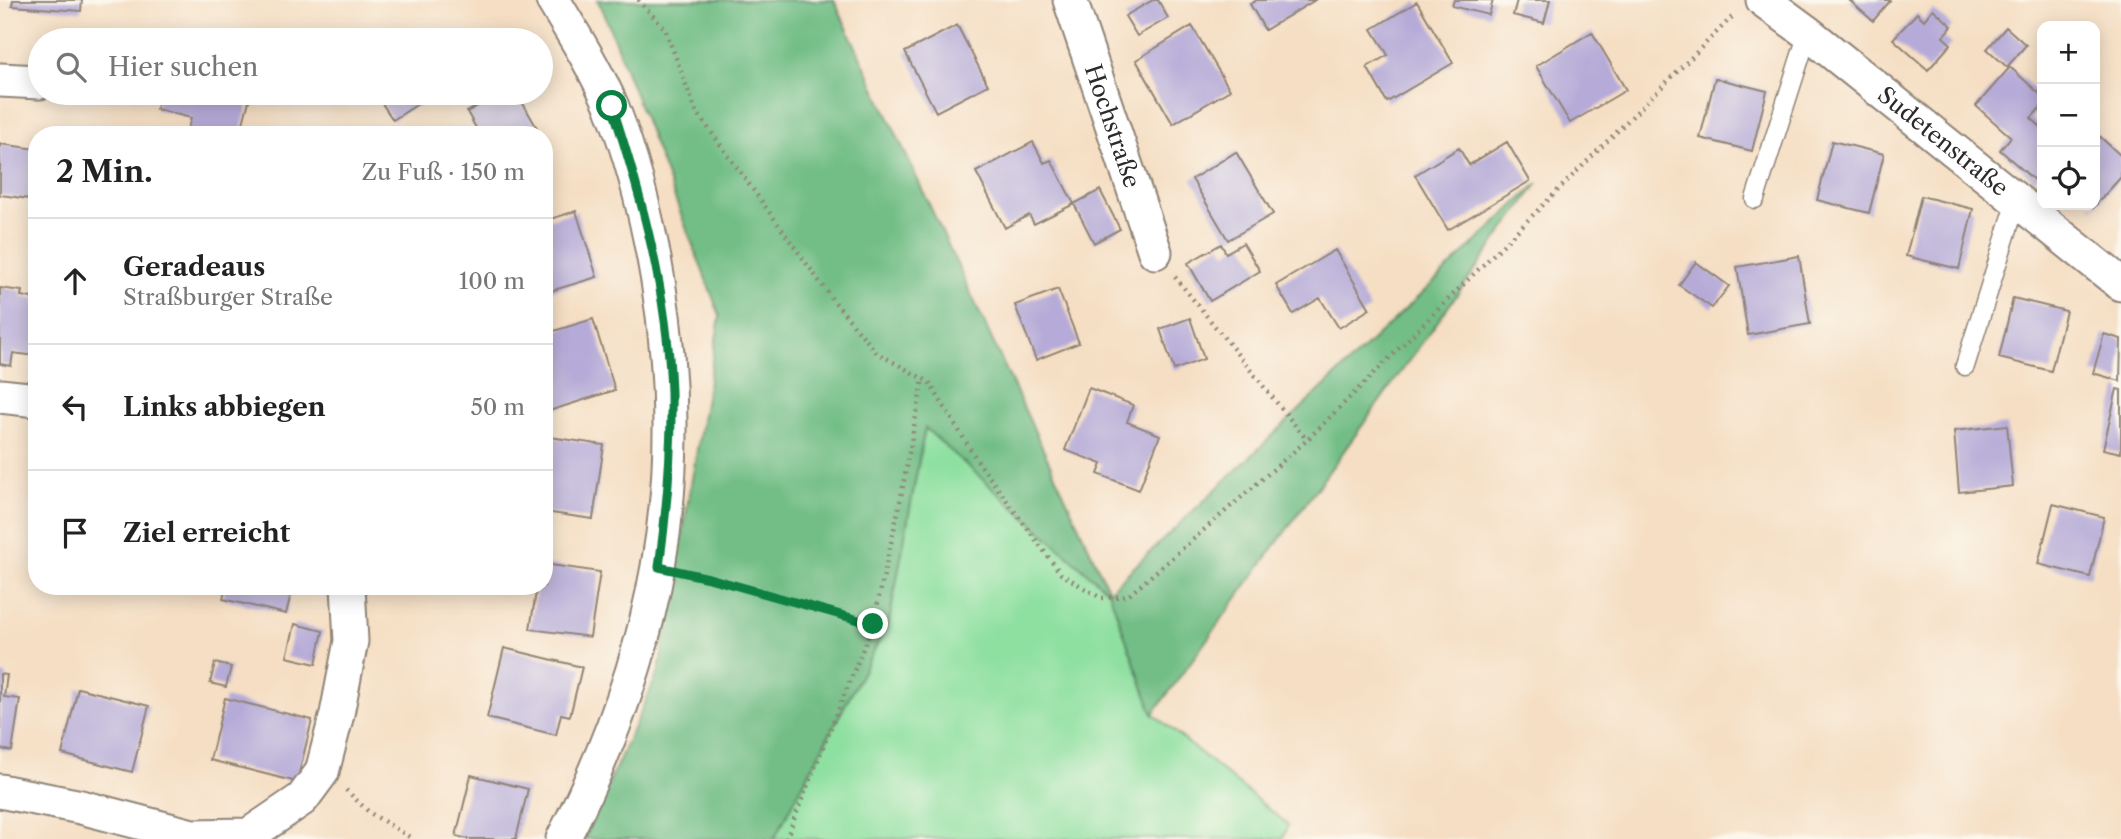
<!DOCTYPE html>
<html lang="de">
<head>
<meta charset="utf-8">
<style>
	:root { --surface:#fff; --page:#f6f6f6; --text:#222; --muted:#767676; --line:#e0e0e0 }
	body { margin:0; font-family:"Libre Caslon Text",serif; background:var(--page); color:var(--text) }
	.controls { position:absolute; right:21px; top:21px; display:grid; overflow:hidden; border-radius:14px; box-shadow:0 4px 18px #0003 }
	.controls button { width:63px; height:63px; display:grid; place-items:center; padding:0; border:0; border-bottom:2px solid var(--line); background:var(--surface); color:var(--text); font:35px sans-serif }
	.stop { position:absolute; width:21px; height:21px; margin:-16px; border:5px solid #0b8043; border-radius:50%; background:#fff }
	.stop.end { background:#0b8043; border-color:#fff; box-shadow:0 2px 7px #0008 }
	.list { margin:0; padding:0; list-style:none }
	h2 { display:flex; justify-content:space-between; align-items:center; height:91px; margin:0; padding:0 28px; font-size:30px }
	h2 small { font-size:23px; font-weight:400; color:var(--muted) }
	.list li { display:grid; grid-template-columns:46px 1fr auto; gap:21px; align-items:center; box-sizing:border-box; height:126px; padding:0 28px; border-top:2px solid var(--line) }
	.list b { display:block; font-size:26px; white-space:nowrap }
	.list p { margin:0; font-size:23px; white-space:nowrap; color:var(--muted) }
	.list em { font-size:23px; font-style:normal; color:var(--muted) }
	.icon { flex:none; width:38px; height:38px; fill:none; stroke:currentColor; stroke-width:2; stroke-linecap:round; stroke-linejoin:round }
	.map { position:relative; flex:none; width:2121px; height:839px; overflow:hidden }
	.search { position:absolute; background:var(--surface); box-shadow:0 4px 18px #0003; left:28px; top:28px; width:525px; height:77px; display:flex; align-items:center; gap:18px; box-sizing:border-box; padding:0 24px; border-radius:38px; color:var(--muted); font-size:26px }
	.panel { position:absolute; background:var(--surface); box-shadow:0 4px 18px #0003; left:28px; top:126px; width:525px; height:469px; border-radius:28px }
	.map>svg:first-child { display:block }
	.green { fill:#8ee0a0; stroke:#5c8666; stroke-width:2 }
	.forest { fill:#72be86; stroke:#4e7458; stroke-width:2 }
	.building { fill:#b6abd8 }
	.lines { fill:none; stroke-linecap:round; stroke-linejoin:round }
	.lane-casing { stroke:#908477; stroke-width:21 }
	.street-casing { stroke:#908477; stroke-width:37 }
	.path { stroke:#908477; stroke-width:4.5; stroke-dasharray:2 5; stroke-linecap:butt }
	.lane { stroke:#fff; stroke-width:18 }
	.street { stroke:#fff; stroke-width:33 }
	.route { stroke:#0b8043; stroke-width:9 }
	.labels { text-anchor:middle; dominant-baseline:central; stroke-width:5; stroke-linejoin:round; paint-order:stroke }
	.street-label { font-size:23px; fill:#2b2b2b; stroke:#fbf7ec }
</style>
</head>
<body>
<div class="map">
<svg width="2121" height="839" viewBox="0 0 2121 839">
	<rect width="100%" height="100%" fill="#fbf7ec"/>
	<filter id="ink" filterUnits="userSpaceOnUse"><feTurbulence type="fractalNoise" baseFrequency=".0143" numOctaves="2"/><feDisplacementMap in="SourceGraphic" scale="14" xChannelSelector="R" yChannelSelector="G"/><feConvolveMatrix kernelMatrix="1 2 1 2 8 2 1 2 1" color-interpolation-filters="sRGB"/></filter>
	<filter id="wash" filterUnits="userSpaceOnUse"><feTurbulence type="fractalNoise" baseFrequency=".00686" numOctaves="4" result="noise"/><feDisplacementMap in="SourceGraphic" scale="28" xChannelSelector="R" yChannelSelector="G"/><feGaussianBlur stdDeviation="1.57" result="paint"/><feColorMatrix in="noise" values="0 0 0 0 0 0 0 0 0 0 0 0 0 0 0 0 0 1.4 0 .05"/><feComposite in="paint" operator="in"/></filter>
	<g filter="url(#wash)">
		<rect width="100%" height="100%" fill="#f5dec3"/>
		<path class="green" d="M925 427 1109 592 1153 714 1288 825 1282 839H774L889 622Z"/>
		<path class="forest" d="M597 0H834L1109 591 1538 183 1153 714 1109 592 925 428 889 622 774 839H584L659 671 720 316 602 8Z"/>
		<g id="blocks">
			<path class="building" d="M13 0H82L81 11 12 6Z
				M1153 0H1158L1168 18 1137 36 1125 16Z
				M1257 0H1315L1265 30 1250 4Z
				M1454 0H1493L1489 15 1452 6Z
				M1517 0H1550L1544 23 1513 15Z
				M1849 0H1888L1890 1 1873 21Z
				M1417 2 1453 63 1387 102 1367 67 1388 55 1372 29Z
				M1933 9 1952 26 1943 37 1951 44 1928 70 1893 39 1917 13 1924 20Z
				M957 25 988 85 936 112 905 52Z
				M1192 26 1230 90 1173 124 1136 60Z
				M2006 27 2026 45 2007 67 1987 49Z
				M1592 32 1626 90 1570 123 1536 66Z
				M2010 67 2042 96V106L2031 118 2042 128V171L2034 180 2000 150 2011 137 1976 106Z
				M1715 78 1767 91 1752 151 1700 138Z
				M160 93H251L240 135H186L191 118 156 109Z
				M375 93H435L393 120Z
				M501 93H517L541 135H480L467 112Z
				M2095 132 2121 156V177L2093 208 2089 205H2095Z
				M1832 141 1884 154 1869 213 1817 200Z
				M1033 142 1044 163 1051 160 1074 204 1034 224 1029 215 1005 228 976 172Z
				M1507 142 1530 181 1448 230 1415 175 1459 148 1469 165Z
				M0 144 37 149V200L0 195Z
				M1236 152 1273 214 1228 240 1192 179Z
				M1100 190 1120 229 1094 243 1074 204Z
				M1921 196 1973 209 1959 269 1906 256Z
				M576 211 597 277 544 293V221Z
				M1243 243 1260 271 1210 301 1188 263 1221 244 1226 253Z
				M1335 250 1370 309 1339 328 1320 298 1293 314 1276 285Z
				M1799 256 1810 324 1748 335 1737 267Z
				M1696 262 1729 286 1712 308 1679 285Z
				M0 288 22 291 21 296 37 299V356L13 353 11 366 0 364Z
				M1058 289 1079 343 1036 360 1015 305Z
				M2013 298 2066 311 2051 371 1999 358Z
				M1190 318 1204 359 1174 370 1160 329Z
				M593 319 615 390 549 411 544 397V334Z
				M2104 334 2121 339 2120 381 2093 373Z
				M1089 388 1133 405 1127 422 1160 435 1139 490 1098 474 1102 464 1065 450Z
				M2117 389 2121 390V453L2103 449Z
				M2007 425 2013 486 1959 492 1954 431Z
				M550 437 604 445 593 519 544 512V476Z
				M2053 504 2104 517 2090 577 2038 564Z
				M544 564 600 572 590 637 530 629 537 586H544Z
				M226 586H293L286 614 223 599Z
				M295 624 323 631 316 664 287 657Z
				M504 648 582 667 570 716 561 714 556 735 487 718Z
				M215 663 231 667 226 687 210 683Z
				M0 674 7 675 4 697 20 699 12 751 0 749Z
				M78 688 149 706 132 772 62 754Z
				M225 698 312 720 297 782 210 760Z
				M471 775 528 789 516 839H468L456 836Z"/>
		</g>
	</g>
	<g filter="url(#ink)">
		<use href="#blocks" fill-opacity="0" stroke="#908477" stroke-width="2"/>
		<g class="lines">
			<defs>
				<path id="lane" d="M1755 199 1808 33
					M1965 366 2017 200"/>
				<g id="street">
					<path d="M553 0C574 35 596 70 612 107 634 162 648 222 658 281 691 484 656 657 563 839"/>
					<path id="s1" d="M1070 0 1155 252"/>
					<path id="s2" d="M1763 0 1808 33 2121 284"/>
					<path d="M0 80 40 82"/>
					<path d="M0 396 37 400"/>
					<path d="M0 791 81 807 192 836 249 835 302 799 322 772 337 714 351 641 348 586"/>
				</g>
			</defs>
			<use href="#lane" class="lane-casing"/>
			<use href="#street" class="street-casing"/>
			<path class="path" d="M638 0 665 29 696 111 833 300 877 353 929 382 979 463 1061 574 1101 598 1128 596 1307 440 1735 14
				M1175 277 1307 440
				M689 573 873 624
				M346 790 370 813 413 839
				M786 839 873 624 899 507 923 379"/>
			<use href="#lane" class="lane"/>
			<use href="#street" class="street"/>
		</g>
	</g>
	<g class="lines" filter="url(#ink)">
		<path class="route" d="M612 106C642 198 668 294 671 392 672 450 667 509 659 567L709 578 873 624"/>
	</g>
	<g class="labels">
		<g class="street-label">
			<text stroke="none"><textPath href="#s1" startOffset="133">Hochstraße</textPath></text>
			<text stroke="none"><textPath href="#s2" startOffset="229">Sudetenstraße</textPath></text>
		</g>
	</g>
</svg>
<div class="controls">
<button>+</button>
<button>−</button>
<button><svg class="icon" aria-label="locate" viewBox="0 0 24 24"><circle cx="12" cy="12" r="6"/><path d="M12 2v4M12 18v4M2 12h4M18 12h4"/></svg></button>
</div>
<div class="stop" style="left:612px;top:106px"></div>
<div class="stop end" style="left:873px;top:624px"></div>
<div class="search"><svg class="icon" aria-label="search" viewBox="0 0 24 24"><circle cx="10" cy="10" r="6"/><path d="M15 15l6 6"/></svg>Hier suchen</div>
<section class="panel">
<h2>2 Min.<small>Zu Fuß · 150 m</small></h2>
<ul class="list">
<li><svg class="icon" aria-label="ahead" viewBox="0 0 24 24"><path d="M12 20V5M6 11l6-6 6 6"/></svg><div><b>Geradeaus</b><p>Straßburger Straße</p></div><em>100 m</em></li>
<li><svg class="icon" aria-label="left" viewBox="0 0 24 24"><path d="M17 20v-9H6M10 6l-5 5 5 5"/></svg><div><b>Links abbiegen</b></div><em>50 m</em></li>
<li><svg class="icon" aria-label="arrive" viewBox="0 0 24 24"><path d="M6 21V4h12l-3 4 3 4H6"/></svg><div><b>Ziel erreicht</b></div></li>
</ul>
</section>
</div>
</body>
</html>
